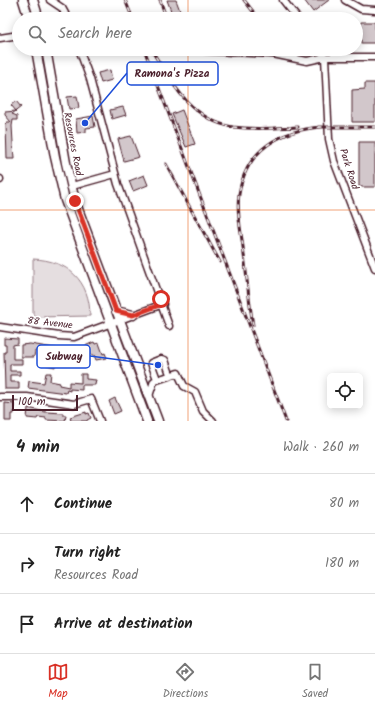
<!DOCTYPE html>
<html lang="en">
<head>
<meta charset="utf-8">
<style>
	:root { --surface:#fff; --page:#f6f6f6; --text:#222; --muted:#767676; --line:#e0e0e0; --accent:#d93025 }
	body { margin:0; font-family:Kalam,sans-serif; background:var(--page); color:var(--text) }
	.controls { position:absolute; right:12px; bottom:12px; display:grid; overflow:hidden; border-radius:6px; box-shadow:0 2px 10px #0003 }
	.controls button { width:36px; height:36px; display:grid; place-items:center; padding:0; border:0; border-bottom:1px solid var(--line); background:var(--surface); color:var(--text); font:20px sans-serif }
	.scale { position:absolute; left:12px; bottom:10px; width:66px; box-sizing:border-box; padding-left:4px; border:2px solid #4a1f2b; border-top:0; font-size:11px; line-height:14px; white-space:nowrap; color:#4a1f2b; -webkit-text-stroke:3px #fff; paint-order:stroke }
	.stop { position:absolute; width:12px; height:12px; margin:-9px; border:3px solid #d93025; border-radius:50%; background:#fff }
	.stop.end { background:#d93025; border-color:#fff; box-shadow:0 1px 4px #0008 }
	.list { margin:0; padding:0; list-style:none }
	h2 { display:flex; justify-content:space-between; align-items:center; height:52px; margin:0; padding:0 16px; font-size:17px }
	h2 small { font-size:13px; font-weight:400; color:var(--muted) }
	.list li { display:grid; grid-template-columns:26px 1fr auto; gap:12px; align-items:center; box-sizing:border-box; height:60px; padding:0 16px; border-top:1px solid var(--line) }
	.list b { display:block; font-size:15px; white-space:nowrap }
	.list p { margin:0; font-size:13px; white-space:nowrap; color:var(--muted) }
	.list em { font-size:13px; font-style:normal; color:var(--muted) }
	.icon { flex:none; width:22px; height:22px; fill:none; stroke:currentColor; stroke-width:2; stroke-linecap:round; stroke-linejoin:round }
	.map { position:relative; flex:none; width:375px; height:421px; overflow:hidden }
	.search { position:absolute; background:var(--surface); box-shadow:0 2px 10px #0003; left:12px; right:12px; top:12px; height:44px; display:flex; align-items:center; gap:10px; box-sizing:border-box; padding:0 14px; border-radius:22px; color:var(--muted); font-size:15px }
	.sheet { height:232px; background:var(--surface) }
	nav { display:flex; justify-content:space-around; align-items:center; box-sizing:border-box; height:56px; border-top:1px solid var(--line); background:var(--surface); font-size:11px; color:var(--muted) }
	nav a { display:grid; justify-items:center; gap:2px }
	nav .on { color:var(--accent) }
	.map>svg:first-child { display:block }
	.green { fill:#e5dee0; stroke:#987e86 }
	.building { fill:#d2c7cb; stroke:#4a1f2b }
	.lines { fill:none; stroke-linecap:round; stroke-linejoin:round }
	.minor-casing { stroke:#4a1f2b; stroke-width:9 }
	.major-casing { stroke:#4a1f2b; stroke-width:11 }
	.minor { stroke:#fff; stroke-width:6 }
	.major { stroke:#fff; stroke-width:8 }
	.rail-casing { stroke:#4a1f2b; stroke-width:3 }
	.rail { stroke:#fff; stroke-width:1.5; stroke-dasharray:4.5; stroke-linecap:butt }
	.route { stroke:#d93025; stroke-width:5 }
	.grid { fill:none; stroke:#e8590c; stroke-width:1; stroke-opacity:0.55 }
	.labels { text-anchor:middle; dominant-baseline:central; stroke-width:3.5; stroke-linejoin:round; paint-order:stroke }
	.street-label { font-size:10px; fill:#4a1f2b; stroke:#fff }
	.leader { fill:none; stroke:#1d4ed8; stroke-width:1.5 }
	.callout-dot { fill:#1d4ed8; stroke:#fff; stroke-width:1.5 }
	.callout { fill:#fff; stroke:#1d4ed8; stroke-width:1.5 }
	.callout-label { font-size:11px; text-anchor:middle; font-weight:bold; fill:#4a1f2b }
</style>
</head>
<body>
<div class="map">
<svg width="375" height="421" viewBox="0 0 375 421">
	<rect width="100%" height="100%" fill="#fff"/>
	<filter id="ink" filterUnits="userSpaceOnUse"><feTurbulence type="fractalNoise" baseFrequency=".025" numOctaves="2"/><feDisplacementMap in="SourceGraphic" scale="8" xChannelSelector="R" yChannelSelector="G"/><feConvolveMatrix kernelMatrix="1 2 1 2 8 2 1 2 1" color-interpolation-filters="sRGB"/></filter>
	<g filter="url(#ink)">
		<path class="green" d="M33 259C68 260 90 281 90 316L36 317 33 314Z"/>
		<path class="building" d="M167 0H176L182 16 174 19Z
			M304 0H329L313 12Z
			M361 22H375V43H361Z
			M110 70 112 80 101 83 98 73Z
			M365 83H375V122H352V90L365 89Z
			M77 96 79 108 69 109 67 97Z
			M16 101 21 107 12 114 17 116V120H13L12 126 14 159H7L6 125 7 122H11L5 115V112L16 111 11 105Z
			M123 107 126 115 112 119 110 110Z
			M182 110 195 144 186 147 172 114Z
			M93 116 95 127 86 128V132L77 133 76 119Z
			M131 136 139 157 124 161 118 139Z
			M359 142H375V187H359Z
			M144 175 148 185 133 191 129 181Z
			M4 338 18 339V344L13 345V359H22V364H10V371H20V375H10V382H19V389H5L4 352H6V345H4Z
			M94 342 95 344 99 343 103 354 105 353 107 358 96 360 94 355H91L90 351 81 354 82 357 71 361V352Z
			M30 344 67 350 66 357 56 356 55 367 46 365 47 362 42 361 43 352 35 351 34 357H21V345Z
			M46 373H51L50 381 60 383 59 385 69 387V382L81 383V374H86V379L96 380 95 385H82V390L70 389V391L67 390 66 393 28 388 29 381 44 383Z
			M115 398 121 411 114 414 109 401Z
			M5 403 14 404V414H11V421H5Z
			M28 408 46 412 63 413V415H66L65 421 46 420V418L38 417 37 419 27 418Z
			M86 412V414L89 413 91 418 87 420V421H71L70 417Z"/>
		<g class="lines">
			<defs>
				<path id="minor" d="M50 0 62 8 68 19
					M283 0 298 19
					M345 0 361 9 375 10
					M0 38 19 35
					M79 49 90 79 118 184 169 326
					M174 49 273 54 307 61 325 57H375
					M320 49 325 57 329 139 334 161 375 268
					M0 179V180
					M72 186 115 174
					M0 327 59 336 74 337 163 304
					M157 379 151 363 161 359 165 360 170 374
					M149 396 154 381 178 373 184 386 195 392 203 411 213 421
					M0 397H27L74 404 91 399 100 421"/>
				<path id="major" d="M23 0 29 19
					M33 0 39 19
					M36 49 55 157 65 200 147 421
					M46 49 66 163 75 201 158 421
					M116 311 133 315"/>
			</defs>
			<use href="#minor" class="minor-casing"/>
			<use href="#major" class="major-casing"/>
			<use href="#minor" class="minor"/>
			<use href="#major" class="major"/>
			<defs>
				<path id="rail" d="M125 0 133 19
					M160 0 166 17
					M244 0 259 19
					M144 49 286 421
					M151 49C171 82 191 120 233 127 254 130 276 128 298 127
					M318 127H375
					M166 164 220 262
					M253 325C249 302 247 278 244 255 242 235 236 213 239 194 246 149 281 130 322 127"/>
			</defs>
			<use href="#rail" class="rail-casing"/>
			<use href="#rail" class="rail"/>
		</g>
	</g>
	<g class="lines" filter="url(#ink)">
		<path class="route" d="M75 201 116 311 133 315 162 304 161 299"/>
	</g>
	<path class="grid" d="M188 0V19M188 49V421M0 210H375"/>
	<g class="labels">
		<g class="street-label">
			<text transform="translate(73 144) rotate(79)">Resources Road</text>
			<text transform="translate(349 169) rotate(72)">Park Road</text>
			<text transform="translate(50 323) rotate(6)">88 Avenue</text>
		</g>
	</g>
	<path class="leader" d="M85 123L127 73M158 365L90 356"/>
	<g class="callout-dot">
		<circle cx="85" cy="123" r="4"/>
		<circle cx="158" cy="365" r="4"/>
	</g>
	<g class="callout">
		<rect x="127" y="62" width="91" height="23" rx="4"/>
		<rect x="37" y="345" width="53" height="23" rx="4"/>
	</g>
	<g class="callout-label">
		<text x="172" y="77">Ramona's Pizza</text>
		<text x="64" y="360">Subway</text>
	</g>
</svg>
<div class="controls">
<button><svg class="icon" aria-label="locate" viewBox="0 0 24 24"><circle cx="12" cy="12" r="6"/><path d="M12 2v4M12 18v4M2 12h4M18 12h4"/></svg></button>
</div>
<div class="scale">100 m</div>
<div class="stop" style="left:161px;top:299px"></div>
<div class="stop end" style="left:75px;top:201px"></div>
<div class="search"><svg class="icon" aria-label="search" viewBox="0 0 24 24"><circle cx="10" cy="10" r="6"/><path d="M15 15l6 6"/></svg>Search here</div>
</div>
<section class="sheet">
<h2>4 min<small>Walk · 260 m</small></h2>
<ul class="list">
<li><svg class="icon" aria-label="ahead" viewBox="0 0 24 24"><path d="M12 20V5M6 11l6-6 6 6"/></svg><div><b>Continue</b></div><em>80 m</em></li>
<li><svg class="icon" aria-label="right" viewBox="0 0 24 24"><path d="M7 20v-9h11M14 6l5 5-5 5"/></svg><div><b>Turn right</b><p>Resources Road</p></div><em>180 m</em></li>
<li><svg class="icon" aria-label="arrive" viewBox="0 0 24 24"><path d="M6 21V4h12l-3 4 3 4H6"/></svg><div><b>Arrive at destination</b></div></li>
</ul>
</section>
<nav>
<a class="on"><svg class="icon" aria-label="map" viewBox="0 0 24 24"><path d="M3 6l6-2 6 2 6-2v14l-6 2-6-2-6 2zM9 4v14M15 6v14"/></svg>Map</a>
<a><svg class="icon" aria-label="directions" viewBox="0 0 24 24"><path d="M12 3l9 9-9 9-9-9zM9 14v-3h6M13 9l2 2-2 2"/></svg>Directions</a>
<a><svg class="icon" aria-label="saved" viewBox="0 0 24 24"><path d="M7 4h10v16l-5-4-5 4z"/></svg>Saved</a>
</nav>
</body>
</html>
